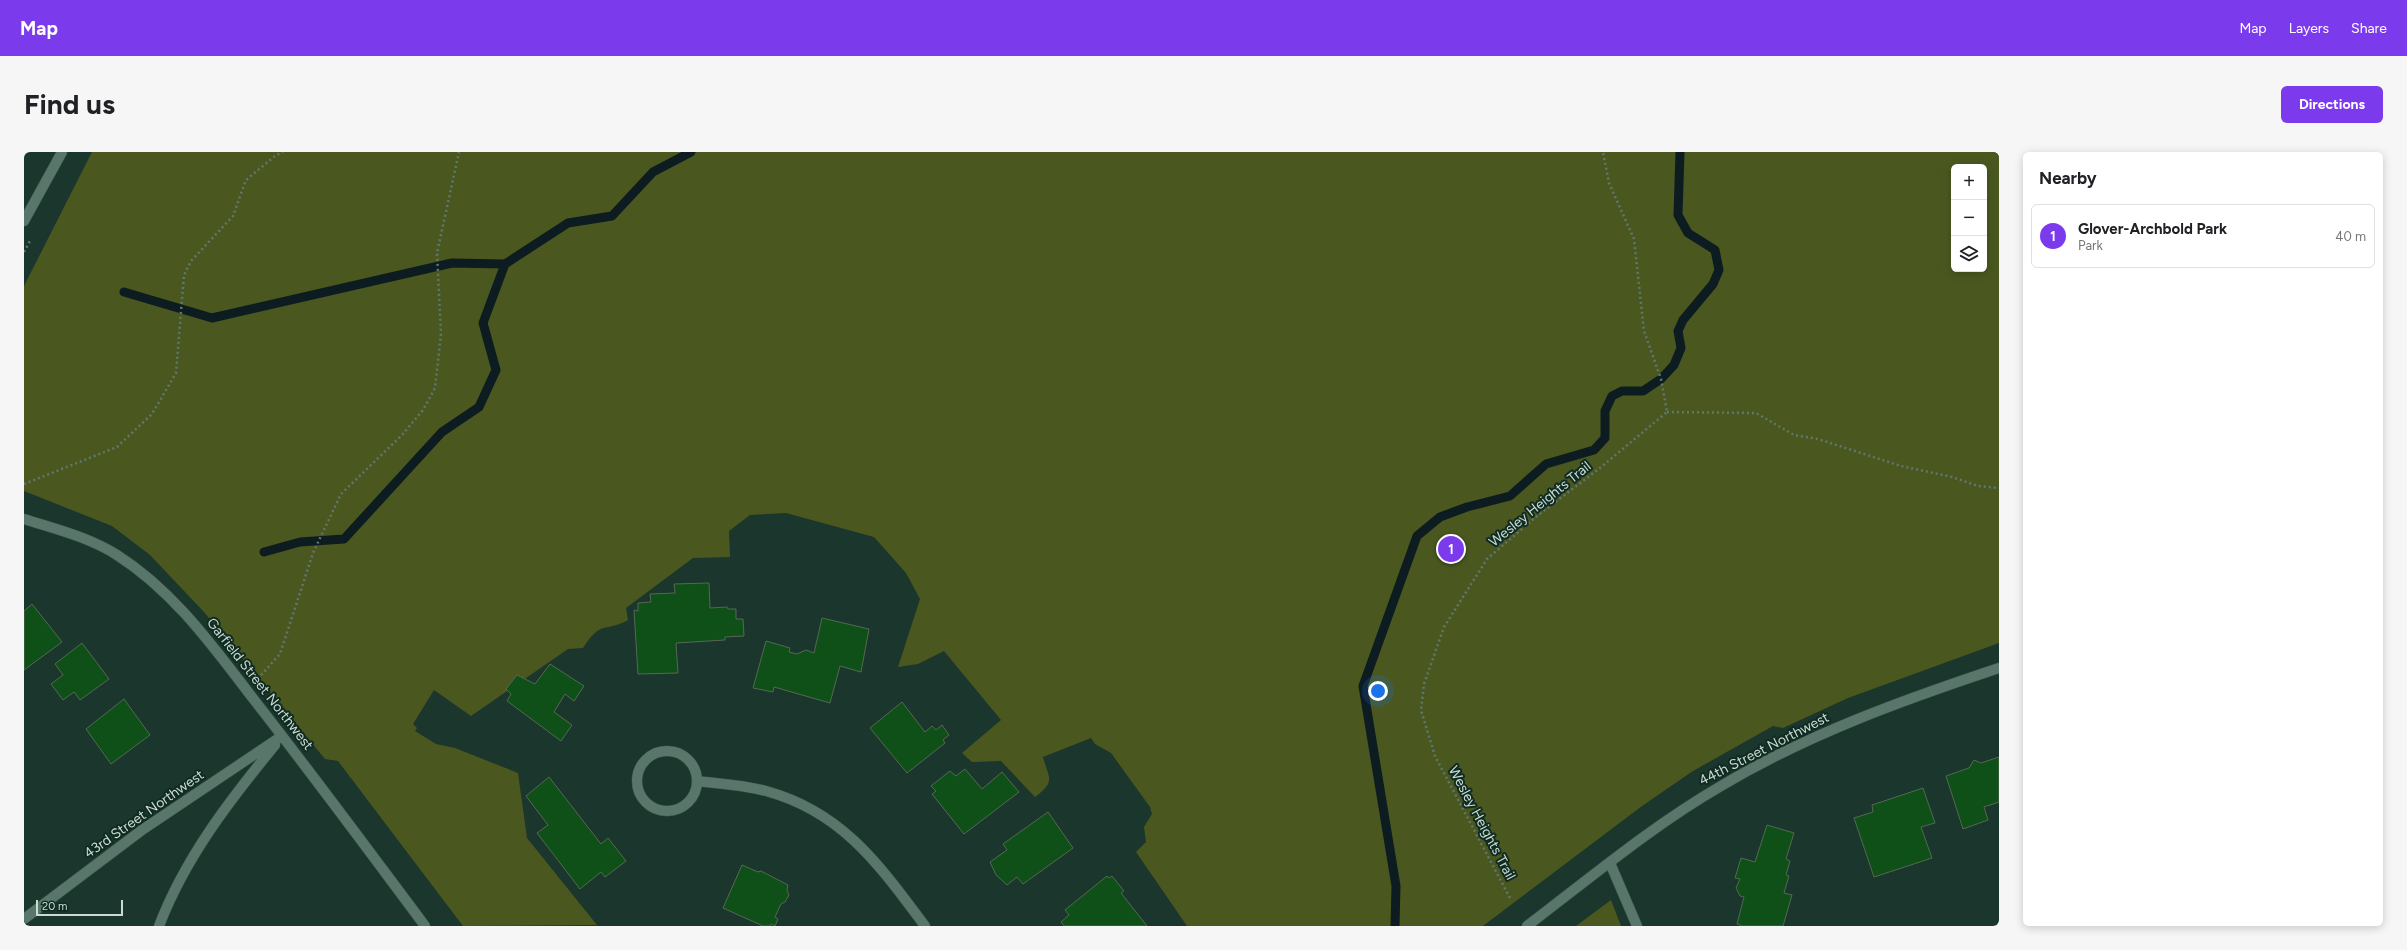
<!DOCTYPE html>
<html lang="en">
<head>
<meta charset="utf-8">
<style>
	:root { --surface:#fff; --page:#f6f6f6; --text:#202124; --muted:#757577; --line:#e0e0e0; --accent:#7c3aed }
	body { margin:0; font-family:Figtree,sans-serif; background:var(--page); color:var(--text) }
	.controls { position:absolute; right:12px; top:12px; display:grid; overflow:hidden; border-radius:6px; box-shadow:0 2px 10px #0003 }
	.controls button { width:36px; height:36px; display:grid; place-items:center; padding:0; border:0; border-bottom:1px solid var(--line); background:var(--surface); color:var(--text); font:20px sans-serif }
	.scale { position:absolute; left:12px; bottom:10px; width:87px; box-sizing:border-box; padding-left:4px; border:2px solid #cbdbd4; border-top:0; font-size:11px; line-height:14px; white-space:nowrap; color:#cbdbd4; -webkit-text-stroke:3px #102c22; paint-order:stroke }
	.you { position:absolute; left:1354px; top:539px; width:14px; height:14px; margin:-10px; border:3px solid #fff; border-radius:50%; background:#1a73e8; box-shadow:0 0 0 6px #1a73e833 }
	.badge { display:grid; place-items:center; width:26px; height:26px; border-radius:50%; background:var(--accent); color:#fff; font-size:13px; font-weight:700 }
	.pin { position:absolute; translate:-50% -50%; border:2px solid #fff; box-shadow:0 1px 4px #0006 }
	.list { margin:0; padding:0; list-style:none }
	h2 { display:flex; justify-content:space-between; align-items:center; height:52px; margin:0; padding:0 16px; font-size:17px }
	h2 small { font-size:13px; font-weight:400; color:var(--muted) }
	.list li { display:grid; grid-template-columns:26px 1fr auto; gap:12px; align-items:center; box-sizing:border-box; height:64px; margin:0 8px 8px; padding:0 8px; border:1px solid var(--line); border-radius:6px }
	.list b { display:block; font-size:15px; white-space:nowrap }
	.list p { margin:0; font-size:13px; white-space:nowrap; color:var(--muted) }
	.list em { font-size:13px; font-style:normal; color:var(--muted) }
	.icon { flex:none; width:22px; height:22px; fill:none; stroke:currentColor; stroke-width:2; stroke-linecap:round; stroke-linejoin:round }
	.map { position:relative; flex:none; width:1975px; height:774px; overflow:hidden; border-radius:6px }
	header { display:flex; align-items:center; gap:24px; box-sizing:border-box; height:56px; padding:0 20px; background:var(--accent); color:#fff }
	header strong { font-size:19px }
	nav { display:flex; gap:22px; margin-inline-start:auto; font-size:14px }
	.intro { display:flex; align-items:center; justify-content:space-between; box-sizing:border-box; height:96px; padding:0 24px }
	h1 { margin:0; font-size:28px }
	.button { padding:10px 18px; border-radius:6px; background:var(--accent); color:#fff; font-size:14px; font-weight:700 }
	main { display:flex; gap:24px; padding:0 24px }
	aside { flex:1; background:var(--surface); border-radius:6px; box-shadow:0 2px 10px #0003 }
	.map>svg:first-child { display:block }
	.green { fill:#4a5820; fill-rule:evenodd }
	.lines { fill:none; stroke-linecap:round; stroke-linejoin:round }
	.stream { stroke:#0d1c20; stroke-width:9 }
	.building { fill:#0f5018; stroke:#556854 }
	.minor-casing { stroke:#3a524a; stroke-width:11 }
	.path { stroke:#60776e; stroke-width:2.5; stroke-dasharray:2 3; stroke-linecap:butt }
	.minor { stroke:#59766a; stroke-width:10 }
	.labels { text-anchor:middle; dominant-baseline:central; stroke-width:4; stroke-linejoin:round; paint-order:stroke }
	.street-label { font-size:14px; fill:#cbdbd4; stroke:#102c22 }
</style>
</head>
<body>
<header>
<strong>Map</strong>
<nav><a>Map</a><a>Layers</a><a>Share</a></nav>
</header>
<div class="intro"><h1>Find us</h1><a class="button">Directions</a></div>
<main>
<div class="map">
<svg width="1975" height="774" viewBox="0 0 1975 774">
	<rect width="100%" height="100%" fill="#1b362c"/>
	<path class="green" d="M68 0H1975V491L1824 546 1759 576 1749 574 1669 619 1618 654 1459 774H1163L1112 700 1122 690 1120 675 1128 662 1126 655 1087 601 1071 592 1067 586 1019 605C1025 627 1032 629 1011 645L977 609 948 610 938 601 977 568 920 499 894 512 874 515 896 447 882 421 850 385 762 361 726 363 705 379 706 405 669 406 602 456 604 468C580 481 578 467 559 496L544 497 447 564 410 538 389 572 393 576 391 579 412 592 431 596 494 621 503 686 573 773 439 774 314 609 301 607 180 460 126 403 88 374 0 339V134ZM1930 15H1960V117H1930Z
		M1587 748 1597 774H1552Z"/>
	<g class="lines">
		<path class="stream" d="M100 140 188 166 428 111 481 112 544 71 588 64 629 20 667 0
			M240 400 276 390 320 387 418 280 455 255 472 218 459 171 481 112
			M1371 774 1372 734 1339 534 1393 384 1416 365 1443 355 1486 344 1522 312 1570 298 1581 286V259L1588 244 1598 239H1619L1637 227 1650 213 1657 196 1654 179 1659 168 1689 132 1695 118 1691 98 1664 81 1654 63 1656 0"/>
	</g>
	<path class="building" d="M685 431 686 456 703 455 704 457H712V467H719L720 484 701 485V488L652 491 654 521 614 522 610 458 614 459V451L627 450 626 442 651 441 650 432Z
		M8 452 38 490 0 518V459Z
		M798 466 845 477 837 520 816 514 806 551 750 535 749 540 729 536 742 489 766 496 765 500 773 502 782 498 790 501Z
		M58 491 85 527 56 548 50 540 39 548 27 532 39 523 31 512Z
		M526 512 560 534 550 549 541 542 530 560 548 573 537 589 483 549 487 542 482 537 493 523 511 532Z
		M100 547 126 583 87 612 62 577Z
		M878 550 901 580 908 574 912 578 918 573 925 583 919 588 921 591 883 621 846 576Z
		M1975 605V650L1960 655 1964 668 1939 677 1922 624 1945 616 1950 608 1957 611Z
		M941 617 958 637 978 620 995 640 940 682 908 642 912 639 907 634 926 619 932 624Z
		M525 625 577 692 584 686 602 709 581 725 577 720 556 737 513 681 524 673 502 644Z
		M1899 636 1911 671 1897 675 1908 706 1850 725 1830 666 1849 660 1848 653Z
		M1024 660 1049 696 999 732 993 725 983 733 972 723 966 710 983 698 979 692Z
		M1743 673 1770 681 1762 707 1766 709 1762 723 1765 724 1760 741 1768 743 1759 774H1718L1713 772 1720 745 1716 744 1712 736 1716 727 1711 726 1717 706 1731 710Z
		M718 713 734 720 737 719 764 733 763 738 765 743 761 750 757 752 751 765 754 767 751 774 747 772 746 774H739L699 756Z
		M1083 724 1085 726 1088 724 1100 739 1097 741 1123 774H1040L1037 770 1045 763 1041 758Z"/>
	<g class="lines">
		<defs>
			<path id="minor" d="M0 69 38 0
				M0 367C31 377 65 385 93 403 151 440 190 496 231 549 289 623 345 699 401 774
				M613 629a30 30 0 1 1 60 0a30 30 0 1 1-60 0Z
				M673 629C696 632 720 633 742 639 819 660 856 714 901 774
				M1586 711 1613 774
				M0 767 118 678 258 584
				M135 774C161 706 205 649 251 593
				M1503 774C1566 726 1628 674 1697 634 1784 582 1879 548 1975 516"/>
		</defs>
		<use href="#minor" class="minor-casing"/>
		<path class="path" d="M0 100 7 87
			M1643 260 1732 261 1770 283 1794 287 1877 314 1928 325 1954 334 1975 336
			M0 332 93 295 128 262 152 221 160 123 167 109 209 64 222 28 251 4 259 0
			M237 523 256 502 289 401 317 342 378 283 399 258 411 236 417 182 413 101 435 0
			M1486 746 1411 604 1397 558 1400 532 1420 475 1463 407 1513 364 1576 316 1643 260 1637 227 1620 179 1610 87 1585 31 1579 0"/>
		<use href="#minor" class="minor"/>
	</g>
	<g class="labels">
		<g class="street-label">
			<text transform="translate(1516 352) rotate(-39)">Wesley Heights Trail</text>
			<text transform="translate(236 532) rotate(52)">Garfield Street Northwest</text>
			<text transform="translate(1740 597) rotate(-27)">44th Street Northwest</text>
			<text transform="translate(120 662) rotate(-35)">43rd Street Northwest</text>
			<text transform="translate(1458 671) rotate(62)">Wesley Heights Trail</text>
		</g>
	</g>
</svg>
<div class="controls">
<button>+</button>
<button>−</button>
<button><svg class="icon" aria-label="layers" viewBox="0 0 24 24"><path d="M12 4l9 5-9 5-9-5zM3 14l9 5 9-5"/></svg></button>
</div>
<div class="scale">20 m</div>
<div class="you"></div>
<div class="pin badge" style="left:1427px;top:397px">1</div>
</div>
<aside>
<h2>Nearby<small></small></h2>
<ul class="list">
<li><span class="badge">1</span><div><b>Glover-Archbold Park</b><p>Park</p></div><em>40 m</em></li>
</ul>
</aside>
</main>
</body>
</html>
